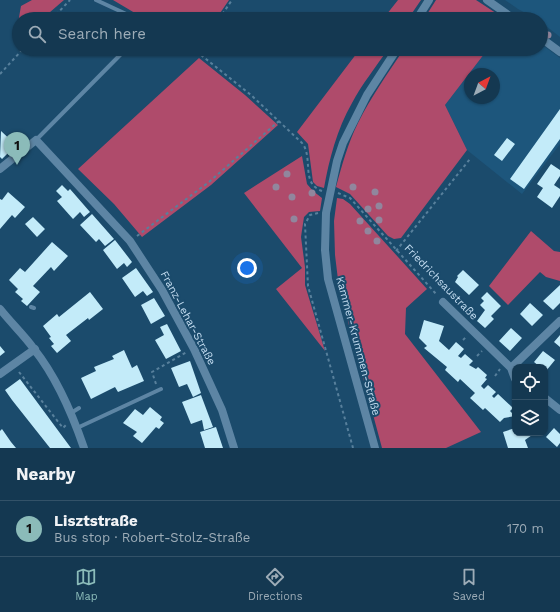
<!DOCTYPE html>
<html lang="en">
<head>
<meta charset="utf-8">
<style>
	:root { --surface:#143851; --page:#1d3f58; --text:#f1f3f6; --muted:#9dacb7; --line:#335268; --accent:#8bbbb9 }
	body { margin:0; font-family:"Work Sans",sans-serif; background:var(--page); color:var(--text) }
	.controls { position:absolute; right:12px; bottom:12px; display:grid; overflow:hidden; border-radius:8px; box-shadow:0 1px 3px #0004 }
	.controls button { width:36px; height:36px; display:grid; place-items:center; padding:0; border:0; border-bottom:1px solid var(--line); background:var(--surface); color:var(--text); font:20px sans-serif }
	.compass { position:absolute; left:464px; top:68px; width:36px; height:36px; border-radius:50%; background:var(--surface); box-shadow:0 1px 3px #0004; rotate:41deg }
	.you { position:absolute; left:247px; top:268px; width:14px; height:14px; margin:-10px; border:3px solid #fff; border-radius:50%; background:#1a73e8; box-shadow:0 0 0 6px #1a73e833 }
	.badge { display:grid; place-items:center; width:26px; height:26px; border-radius:50%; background:var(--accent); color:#111; font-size:13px; font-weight:700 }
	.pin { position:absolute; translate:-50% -33px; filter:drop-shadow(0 1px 2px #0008) }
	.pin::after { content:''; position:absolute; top:21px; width:14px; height:12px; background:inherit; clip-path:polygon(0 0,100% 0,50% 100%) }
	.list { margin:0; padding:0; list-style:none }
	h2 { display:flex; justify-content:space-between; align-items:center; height:52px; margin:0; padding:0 16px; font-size:17px }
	h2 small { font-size:13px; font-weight:400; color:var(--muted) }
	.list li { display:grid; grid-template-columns:26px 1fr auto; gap:12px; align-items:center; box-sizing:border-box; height:56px; padding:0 16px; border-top:1px solid var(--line) }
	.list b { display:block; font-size:15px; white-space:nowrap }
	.list p { margin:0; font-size:13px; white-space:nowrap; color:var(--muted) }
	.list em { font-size:13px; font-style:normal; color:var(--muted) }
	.icon { flex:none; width:22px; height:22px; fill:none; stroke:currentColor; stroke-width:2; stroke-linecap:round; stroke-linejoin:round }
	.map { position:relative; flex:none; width:560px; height:448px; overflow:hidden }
	.search { position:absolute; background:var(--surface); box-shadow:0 1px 3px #0004; left:12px; right:12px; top:12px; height:44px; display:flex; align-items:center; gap:10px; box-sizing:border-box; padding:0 14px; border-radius:22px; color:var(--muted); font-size:15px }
	.sheet { height:108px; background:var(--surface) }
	nav { display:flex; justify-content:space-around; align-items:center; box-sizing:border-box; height:56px; border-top:1px solid var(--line); background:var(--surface); font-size:11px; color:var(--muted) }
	nav a { display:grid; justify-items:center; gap:2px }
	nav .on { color:var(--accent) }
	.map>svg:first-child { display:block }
	.built { fill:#1d567c; fill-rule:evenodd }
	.green { fill:#af4b6b }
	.building { fill:#c3ebf9 }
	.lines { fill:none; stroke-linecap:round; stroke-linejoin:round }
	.path { stroke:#58809c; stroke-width:2; stroke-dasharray:3 3; stroke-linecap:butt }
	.service { stroke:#5d85a4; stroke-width:4 }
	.minor { stroke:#5d85a4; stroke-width:8 }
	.tertiary { stroke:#5d85a4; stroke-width:8 }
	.tree { fill:#91869d }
	.labels { text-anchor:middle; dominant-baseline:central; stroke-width:4; stroke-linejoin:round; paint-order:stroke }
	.street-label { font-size:11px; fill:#c3dcf0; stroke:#1b4b6c }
</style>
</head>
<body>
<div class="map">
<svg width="560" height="448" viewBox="0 0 560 448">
	<rect width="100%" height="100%" fill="#1b4b6c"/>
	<path class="built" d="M505 0H560V37L541 22V19H537L518 9Z
		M541 44 560 58V144L522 194 467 150 445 105 488 49H541ZM470 74H494V98H470Z"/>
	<path class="green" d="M32 0H64L42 19H19V24L18 23 21 6Z
		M113 0H229L216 19H145Z
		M398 0H421L408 19H383Z
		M436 0H476L505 19H424Z
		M360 49H388C376 67 362 84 352 103 337 129 329 160 324 188L317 186 313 182 308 144 297 132Z
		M404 49H488L445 105 467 150 401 238 394 239 388 236 350 194 336 187C342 165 348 143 358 123 371 97 388 73 404 49Z
		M199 58 245 95 278 125 211 185 142 237 114 204 78 169Z
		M302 156 307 184 313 191 322 198 320 211 309 212 304 217 301 237 305 267V285L325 351 276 289 302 268 244 193Z
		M337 198 343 199 350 204 427 289 406 308 405 334 481 432 446 448H382L339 288 335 255 334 221Z
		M531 231 554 251 560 252V281L546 277 540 272 508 305 489 286Z"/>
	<path class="building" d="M560 109V139L524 189 510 179Z
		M1 131 16 145 2 159 0 157Z
		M507 138 515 144 502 161 494 155Z
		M551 164 560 170V176L554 185 560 189V196L552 208 537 197 543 188 537 184Z
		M62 185 68 191 70 189 90 212 84 217 80 212 73 219 57 201 62 197 56 191Z
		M8 192 25 207 15 218 12 215 0 229V199L2 200Z
		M92 214 114 239 105 246 99 239 96 242 80 225Z
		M33 217 45 229 37 237 25 224Z
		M115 240 132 262 127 267 124 263 117 269 103 250Z
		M52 242 68 256 54 271 51 267 33 286 40 292 27 306 21 301 23 299 15 292 18 289 9 280 20 268 25 272Z
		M136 268 153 292 147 296 143 291 135 297 122 278Z
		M463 270 479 285 469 295 455 282 458 277 457 276Z
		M560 285V303L553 310 543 301Z
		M90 292 103 309 89 320 88 318 66 335 71 341 57 353 51 346 54 344 49 338 51 337 43 326 57 314 59 317Z
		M487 292 501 306 491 316 494 319 485 328 477 321 485 310 480 305 484 301 481 298Z
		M154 298 165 316 151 324 141 305Z
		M530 303 543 315 532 326 520 314Z
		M424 320 444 326 439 341 449 350 456 342 464 349 458 356 461 358 465 354 473 361 469 365 476 369 478 367 487 375 485 378 487 379 481 386 484 389 488 385 496 392 492 396 494 398 498 394 513 408 510 411 515 416 504 418 500 422 485 408 483 410 470 398 475 393 460 379 458 382 445 370 447 367 424 348 427 346 419 338Z
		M167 324 181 351 166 359 155 340 164 335 160 327Z
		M511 328 522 338 510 351 499 341Z
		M560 335V347L554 342Z
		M0 346 5 352 0 356Z
		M124 350 132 368 137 365 144 381 118 392 115 387 91 399 81 378 96 371 94 367 114 359 112 356Z
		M543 351 555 360 546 371 545 367H540L534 362Z
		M190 361 201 393 193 397 187 384 179 387 171 368Z
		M20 379 71 448H50L12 400 5 390Z
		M201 395 213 427 204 430 202 420 191 424 182 402Z
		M150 407 162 417 160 420 164 423 159 429 156 427 142 443 133 436 137 432 123 423 135 409 143 415Z
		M216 427 223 448H205L200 432Z
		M515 428V433H535L525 440 528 448H508L503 432Z
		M554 428 560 434V443L557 447 546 437Z
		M2 429 11 442 16 448H0V431Z"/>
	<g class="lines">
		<path class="path" d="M52 19 70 0
			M219 19 232 0
			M201 55 251 95 302 143C314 158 300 183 322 191
			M0 74 23 49
			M338 193 350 198 437 295
			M318 213 310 215 305 224 308 286 353 448
			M137 236 209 182 279 121
			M396 251 470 159
			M463 340 467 336
			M477 356 482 351
			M19 372 63 428 66 425
			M495 376 500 369
			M156 384 152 372 187 352"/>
		<path class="service" d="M96 0 137 19
			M192 49 197 52
			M36 140 126 49
			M31 307 34 308
			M71 413 79 408
			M77 428 161 389"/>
		<path class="minor" d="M487 0 514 19
			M541 38 560 52
			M0 169 36 140 130 241 162 290 194 349 222 410 234 448
			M443 302 511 368 515 379
			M0 309C11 323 24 335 34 349 57 378 72 413 84 448
			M511 368 560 321
			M0 374 35 349
			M545 398 560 410"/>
		<path class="tertiary" d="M417 19 429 0
			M375 448 328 279 325 250 326 213 337 161 343 143 367 95 397 49"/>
	</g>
	<g class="tree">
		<circle cx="548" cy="35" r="3.5"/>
		<circle cx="287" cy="174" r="3.5"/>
		<circle cx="276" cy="187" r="3.5"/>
		<circle cx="353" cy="187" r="3.5"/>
		<circle cx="375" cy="192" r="3.5"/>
		<circle cx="312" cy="193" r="3.5"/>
		<circle cx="292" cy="197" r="3.5"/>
		<circle cx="379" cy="206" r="3.5"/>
		<circle cx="368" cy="209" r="3.5"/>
		<circle cx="294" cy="219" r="3.5"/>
		<circle cx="379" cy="220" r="3.5"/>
		<circle cx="360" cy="221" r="3.5"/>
		<circle cx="368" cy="231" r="3.5"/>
		<circle cx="377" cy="241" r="3.5"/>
	</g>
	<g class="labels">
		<g class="street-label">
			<text transform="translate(441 282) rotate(46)">Friedrichsaustraße</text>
			<text transform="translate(188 318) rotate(62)">Franz-Lehar-Straße</text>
			<text transform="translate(358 346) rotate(75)">Kammer-Krummen-Straße</text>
		</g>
	</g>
</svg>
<div class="controls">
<button><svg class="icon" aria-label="locate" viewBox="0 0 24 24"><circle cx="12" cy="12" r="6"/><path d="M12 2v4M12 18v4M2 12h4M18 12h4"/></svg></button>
<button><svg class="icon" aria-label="layers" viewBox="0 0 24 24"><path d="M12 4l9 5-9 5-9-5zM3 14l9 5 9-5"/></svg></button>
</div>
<svg class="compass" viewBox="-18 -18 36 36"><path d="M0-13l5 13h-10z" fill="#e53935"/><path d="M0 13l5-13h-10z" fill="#9dacb7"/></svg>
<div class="you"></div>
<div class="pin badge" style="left:17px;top:165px">1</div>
<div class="search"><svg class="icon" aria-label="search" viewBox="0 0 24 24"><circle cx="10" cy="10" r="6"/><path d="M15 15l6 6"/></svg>Search here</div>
</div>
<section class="sheet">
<h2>Nearby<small></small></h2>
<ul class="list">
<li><span class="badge">1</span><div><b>Lisztstraße</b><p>Bus stop · Robert-Stolz-Straße</p></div><em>170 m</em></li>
</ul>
</section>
<nav>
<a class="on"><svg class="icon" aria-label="map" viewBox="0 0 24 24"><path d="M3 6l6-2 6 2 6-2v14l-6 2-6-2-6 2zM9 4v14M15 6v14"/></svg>Map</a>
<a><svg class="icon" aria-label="directions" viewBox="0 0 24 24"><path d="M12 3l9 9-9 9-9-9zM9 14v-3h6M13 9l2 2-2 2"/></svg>Directions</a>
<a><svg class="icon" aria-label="saved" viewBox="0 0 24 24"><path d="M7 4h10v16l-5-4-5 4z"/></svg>Saved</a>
</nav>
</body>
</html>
